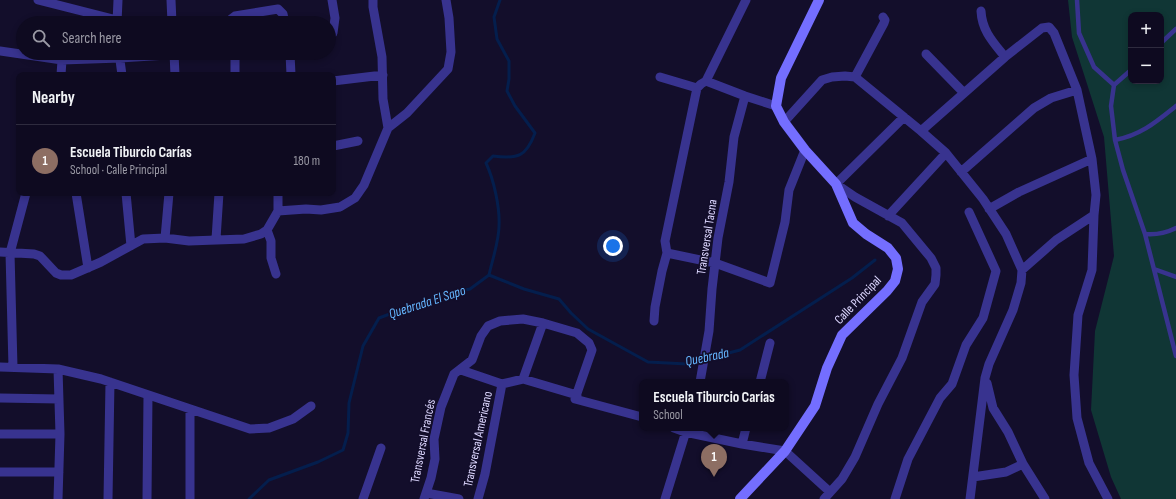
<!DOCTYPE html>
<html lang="en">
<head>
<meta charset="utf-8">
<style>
	:root { --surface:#0e0a20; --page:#1c182d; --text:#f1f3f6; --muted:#9b9aa5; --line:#2e2b3e; --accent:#1a73e8 }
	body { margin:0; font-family:"Sofia Sans Condensed",sans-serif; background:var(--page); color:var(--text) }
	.controls { position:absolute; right:12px; top:12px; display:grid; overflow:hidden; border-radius:8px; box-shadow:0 2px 6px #0003 }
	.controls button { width:36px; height:36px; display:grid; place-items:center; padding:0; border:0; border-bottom:1px solid var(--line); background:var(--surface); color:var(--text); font:20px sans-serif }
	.you { position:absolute; left:613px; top:246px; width:14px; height:14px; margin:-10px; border:3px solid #fff; border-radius:50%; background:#1a73e8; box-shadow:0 0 0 6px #1a73e833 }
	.badge { display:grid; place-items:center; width:26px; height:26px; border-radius:50%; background:var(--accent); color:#fff; font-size:13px; font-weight:700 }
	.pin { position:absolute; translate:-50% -33px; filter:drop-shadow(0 1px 2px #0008) }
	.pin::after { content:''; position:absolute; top:21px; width:14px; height:12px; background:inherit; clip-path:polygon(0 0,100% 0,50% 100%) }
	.popup { position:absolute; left:639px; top:379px; width:150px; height:52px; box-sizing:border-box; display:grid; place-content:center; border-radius:8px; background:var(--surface); filter:drop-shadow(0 1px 3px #0005); font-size:13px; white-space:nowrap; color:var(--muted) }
	.popup b { font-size:15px; color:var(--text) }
	.popup::after { content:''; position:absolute; left:50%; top:100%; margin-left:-8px; border:8px solid transparent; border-top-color:var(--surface) }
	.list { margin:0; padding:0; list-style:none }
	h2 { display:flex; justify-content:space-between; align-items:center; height:52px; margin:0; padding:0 16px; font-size:17px }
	h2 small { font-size:13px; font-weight:400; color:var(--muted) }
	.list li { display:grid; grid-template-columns:26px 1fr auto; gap:12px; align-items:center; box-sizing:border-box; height:72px; padding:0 16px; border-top:1px solid var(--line) }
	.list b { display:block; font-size:15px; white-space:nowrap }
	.list p { margin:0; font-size:13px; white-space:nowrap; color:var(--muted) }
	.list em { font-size:13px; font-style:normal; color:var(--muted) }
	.icon { flex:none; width:22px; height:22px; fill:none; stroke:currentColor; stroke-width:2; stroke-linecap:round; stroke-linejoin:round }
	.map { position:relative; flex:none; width:1176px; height:499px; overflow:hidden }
	.search { position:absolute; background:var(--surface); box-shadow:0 2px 6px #0003; left:16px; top:16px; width:320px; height:44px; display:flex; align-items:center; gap:10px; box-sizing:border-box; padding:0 14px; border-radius:22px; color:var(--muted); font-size:15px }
	.panel { position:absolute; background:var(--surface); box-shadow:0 2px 6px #0003; left:16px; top:72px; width:320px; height:124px; border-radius:8px }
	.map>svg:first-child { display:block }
	.green { fill:#103635; fill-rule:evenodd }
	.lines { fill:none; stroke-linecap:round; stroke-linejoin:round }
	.stream { stroke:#041e4d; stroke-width:3 }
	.lane { stroke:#38338f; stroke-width:4.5 }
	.street { stroke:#38338f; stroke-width:9 }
	.secondary { stroke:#746eff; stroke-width:10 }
	.labels { text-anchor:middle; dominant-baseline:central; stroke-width:3.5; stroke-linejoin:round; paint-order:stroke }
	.street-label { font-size:13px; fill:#ddd7ff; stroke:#130e2b }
	.water-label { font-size:14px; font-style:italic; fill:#65b6ff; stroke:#130e2b }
</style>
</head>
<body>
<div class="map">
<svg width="1176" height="499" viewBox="0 0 1176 499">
	<rect width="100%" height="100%" fill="#130e2b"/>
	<path class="green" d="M1068 0H1176V499H1121L1111 477 1091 410 1095 331 1114 256 1104 137 1072 37ZM1131 15H1161V81H1131Z"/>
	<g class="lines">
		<path class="stream" d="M489 275 524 289 559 299 571 313 588 329 648 362 687 364 740 350 852 278 875 260
			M249 499 269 480 318 462 343 450 348 433 349 403 363 346 379 318 438 296 470 289 489 275C492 261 499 241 499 226 500 208 494 180 486 163L493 156C518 159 526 157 535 133L515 106 507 91 509 79V61L497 39 494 17 500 0"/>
		<path class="lane" d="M1077 0 1079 33 1094 67 1114 85
			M1161 43 1176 29
			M1131 70 1114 85 1111 106 1115 140 1123 170 1145 234 1176 356
			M1115 140C1141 135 1156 122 1176 106
			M1145 234C1156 235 1166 233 1176 228
			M1154 269 1176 277"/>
		<path class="street" d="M38 0 117 20
			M171 0 172 23
			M373 0V7L382 57 383 99 388 128
			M981 11C982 31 993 42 1005 57
			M117 23 118 0
			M231 23V19L235 16 278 9 283 14 285 23
			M329 35 333 33 335 18 332 0
			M0 51 62 60 120 58 199 53
			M119 53 122 75
			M174 53 175 75
			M235 53V75
			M290 53 291 75
			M926 54 964 93
			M61 75 62 60
			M660 77 697 88 701 84 706 81 745 96 776 106
			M855 77 884 23 885 20 883 17
			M333 81 383 75
			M706 81 746 0
			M784 122 822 80 832 77 845 76 855 77 921 131 946 153 983 199 1006 234 1022 270 1021 283 1013 310 989 364 985 378 970 499
			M921 131 1005 57 1042 28 1049 27 1054 33 1077 90 1092 159 1096 195 1094 215 1092 270 1078 315 1074 375 1077 418 1089 463 1108 499
			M333 146 358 141
			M961 172 1034 108 1051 98 1077 90
			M76 193 88 268
			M126 193 131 246
			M989 209 1019 192 1092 159
			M278 211 306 209 321 210 340 207 355 198 364 185 388 128 407 113 448 69 451 52 449 18 446 0
			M888 216 946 153
			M267 230 271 241V258L276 274
			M165 238 169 193
			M216 239 219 193
			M0 252 34 254 40 256 56 273 61 275H71L101 262 143 239 165 238 189 241 244 239 261 234 267 230 278 211V193
			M667 253 715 263 770 283 785 222 789 190 805 150
			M1022 270 1056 240 1094 215
			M654 321 655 307 662 271 667 253 665 241 697 88
			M0 367 58 369 101 379 250 429 269 428 293 419 311 406
			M13 367 10 253 26 193
			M58 369 60 434 58 499
			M461 370 502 384 523 379 577 395
			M523 379 543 323
			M700 382 709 331 712 289 718 238 729 182 734 137 745 96
			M760 382 770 343
			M987 383 993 408 1008 432 1023 464 1045 499
			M0 398 59 399
			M190 410V499
			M674 428 685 432 742 444 785 451 830 492
			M0 434H60
			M742 444 746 428
			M0 472H59
			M973 477 1006 472 1023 464
			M426 493 459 499
			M108 499 110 382
			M147 499 148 395
			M363 499 381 448
			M424 499 431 478 435 459 434 439 441 407 454 374 472 360 481 336 488 326 500 321 523 319 543 323 577 333 589 343 592 350 575 399 642 417
			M478 499 485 474 502 384
			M665 499 687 428
			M824 499 842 479 855 457 878 404 902 358 922 302 935 284 936 275V268L931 258 902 223 855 197 836 184 904 117
			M895 499 908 459 940 398 952 384 966 345 983 318 996 271 969 212"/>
		<path class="secondary" d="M740 499 785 451 815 406 827 368 842 335 887 291 895 281 898 269 896 258 888 248 866 234 853 223 836 184 805 150 784 122 776 106 781 78 819 0"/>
	</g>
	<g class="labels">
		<g class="street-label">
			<text transform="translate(707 237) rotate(-81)">Transversal Tacna</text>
			<text transform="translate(858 300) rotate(-46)">Calle Principal</text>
			<text transform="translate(478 439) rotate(-78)">Transversal Americano</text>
			<text transform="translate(423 441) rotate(-79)">Transversal Francés</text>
		</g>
		<g class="water-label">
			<text transform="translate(427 302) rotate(-18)">Quebrada El Sapo</text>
			<text transform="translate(707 357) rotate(-12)">Quebrada</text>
		</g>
	</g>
</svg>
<div class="controls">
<button>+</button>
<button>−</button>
</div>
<div class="you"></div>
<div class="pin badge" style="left:714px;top:477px;background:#8d6e63">1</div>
<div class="popup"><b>Escuela Tiburcio Carías</b>School</div>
<div class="search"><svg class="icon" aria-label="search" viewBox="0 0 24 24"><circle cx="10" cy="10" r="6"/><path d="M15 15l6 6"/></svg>Search here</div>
<section class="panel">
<h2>Nearby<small></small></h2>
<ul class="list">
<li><span class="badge" style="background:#8d6e63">1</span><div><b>Escuela Tiburcio Carías</b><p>School · Calle Principal</p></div><em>180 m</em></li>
</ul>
</section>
</div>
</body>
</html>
